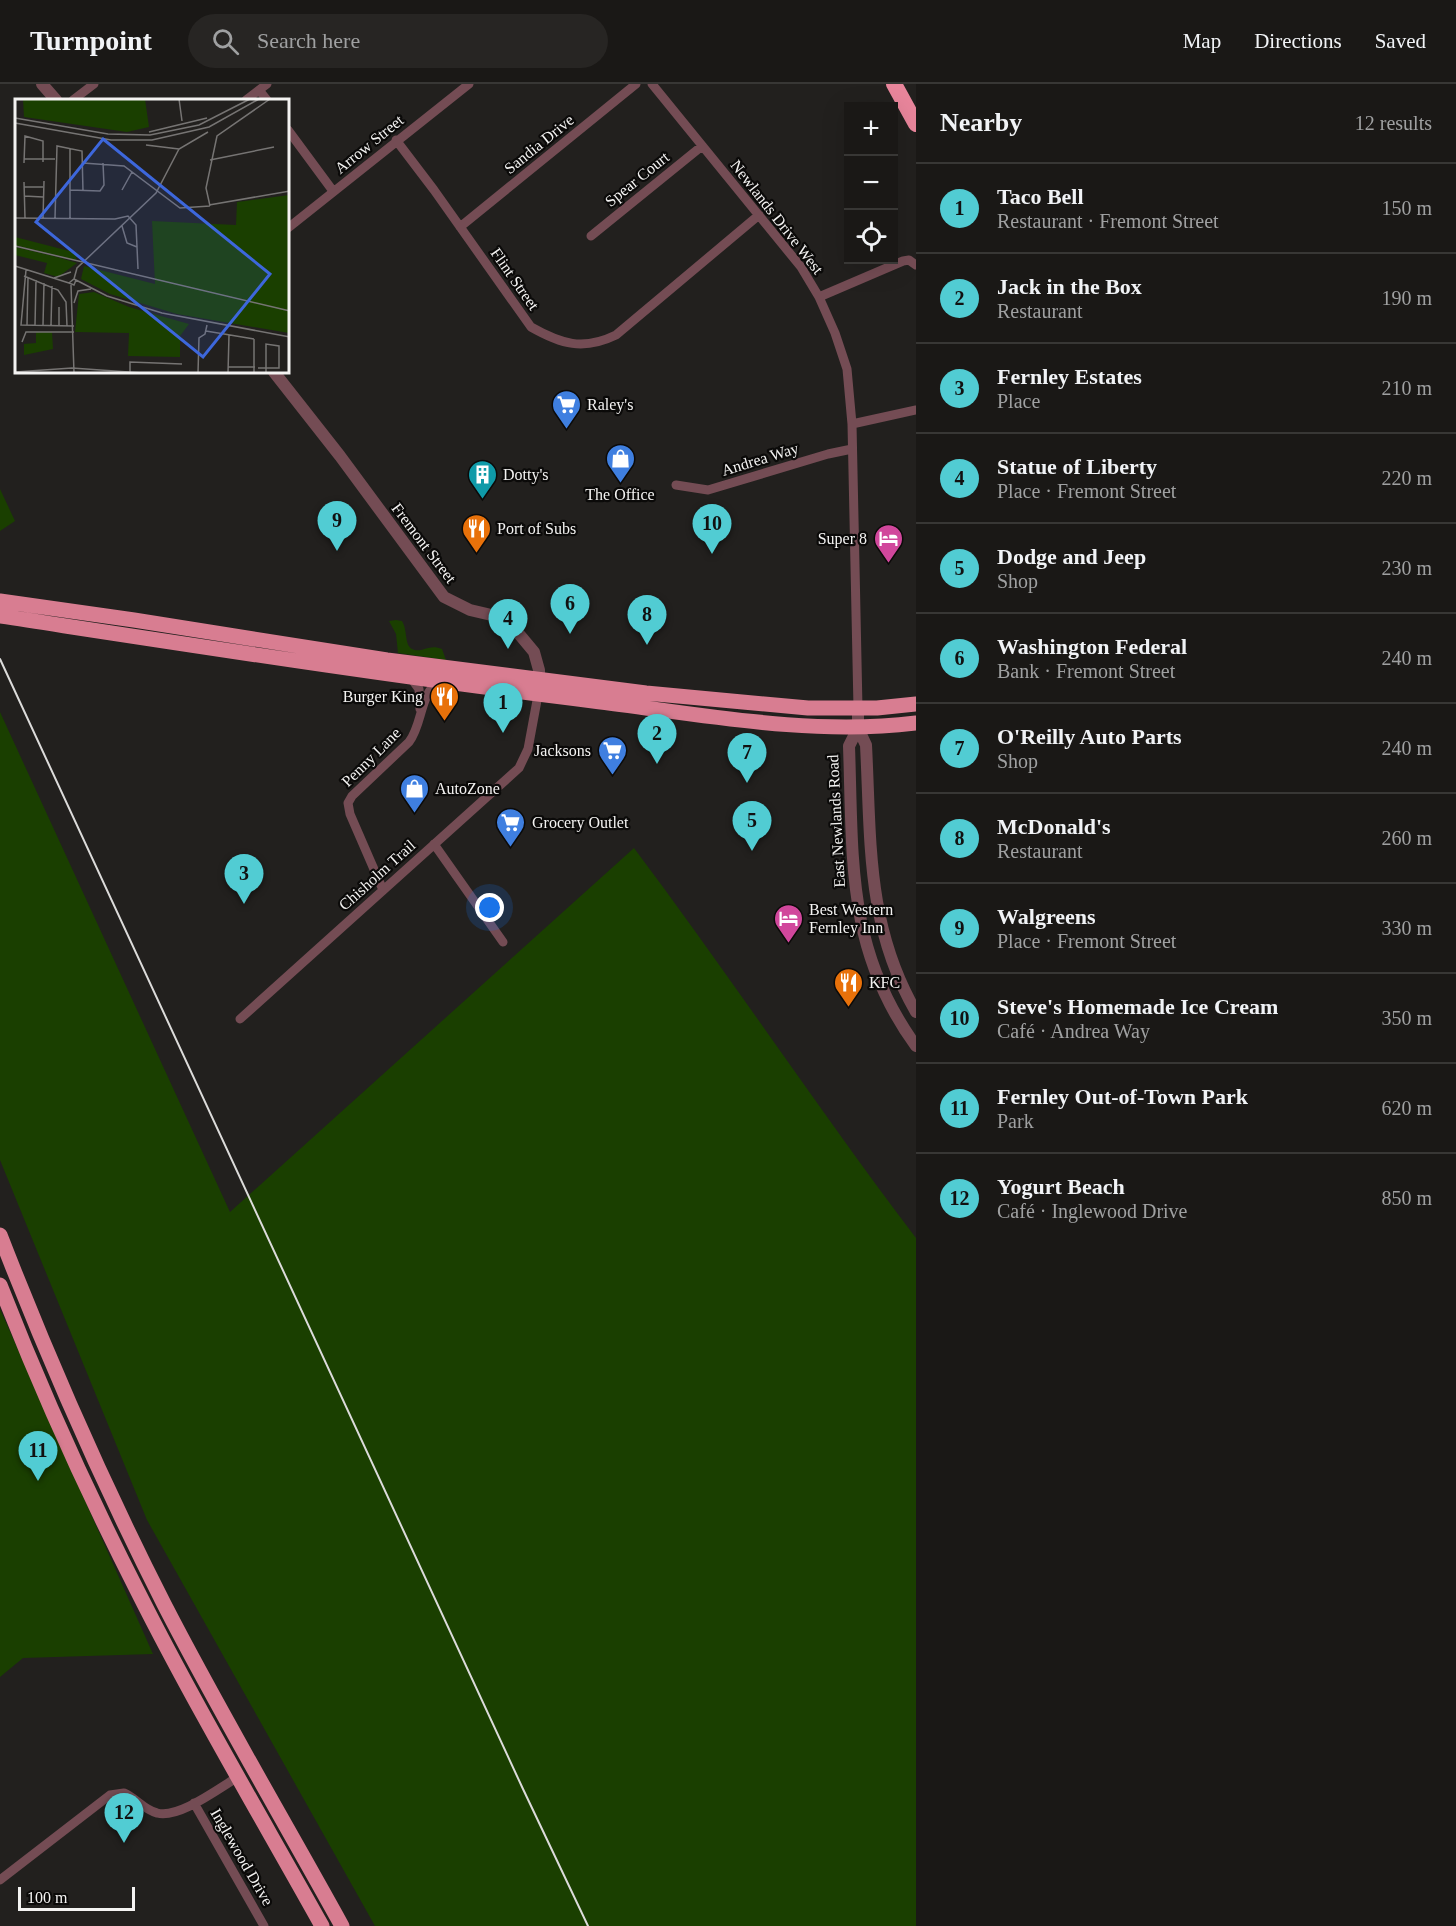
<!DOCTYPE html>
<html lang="en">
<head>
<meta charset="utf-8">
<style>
	:root { --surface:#1a1816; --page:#272523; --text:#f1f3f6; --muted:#9fa0a1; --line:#383735; --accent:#51ccd3 }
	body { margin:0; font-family:Georgia,serif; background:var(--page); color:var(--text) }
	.controls { position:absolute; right:18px; top:18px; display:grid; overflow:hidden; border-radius:0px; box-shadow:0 6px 24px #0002 }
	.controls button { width:54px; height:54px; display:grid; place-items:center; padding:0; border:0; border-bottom:2px solid var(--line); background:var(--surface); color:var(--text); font:30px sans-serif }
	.scale { position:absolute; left:18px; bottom:15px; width:117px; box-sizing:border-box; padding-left:6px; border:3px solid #f4f3f2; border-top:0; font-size:16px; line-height:21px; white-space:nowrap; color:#f4f3f2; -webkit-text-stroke:4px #0b0a09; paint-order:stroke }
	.you { position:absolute; left:490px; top:824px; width:21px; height:21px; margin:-15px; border:4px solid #fff; border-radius:50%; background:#1a73e8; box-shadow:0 0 0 9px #1a73e833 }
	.badge { display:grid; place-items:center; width:39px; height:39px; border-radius:50%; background:var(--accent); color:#111; font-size:20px; font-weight:700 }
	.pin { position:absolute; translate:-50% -50px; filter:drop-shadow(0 2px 3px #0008) }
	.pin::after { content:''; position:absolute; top:32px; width:21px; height:18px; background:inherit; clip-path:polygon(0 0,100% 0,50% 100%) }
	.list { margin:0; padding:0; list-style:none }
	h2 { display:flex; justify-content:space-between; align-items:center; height:78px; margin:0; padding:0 24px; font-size:26px }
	h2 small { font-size:20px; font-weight:400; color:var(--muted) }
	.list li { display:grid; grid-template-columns:39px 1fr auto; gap:18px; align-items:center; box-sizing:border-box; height:90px; padding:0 24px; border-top:2px solid var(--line) }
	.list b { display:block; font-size:22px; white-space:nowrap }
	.list p { margin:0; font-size:20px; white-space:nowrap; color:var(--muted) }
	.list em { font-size:20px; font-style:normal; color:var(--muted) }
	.icon { flex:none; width:33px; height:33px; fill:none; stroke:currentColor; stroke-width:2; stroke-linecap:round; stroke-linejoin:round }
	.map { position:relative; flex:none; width:916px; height:1842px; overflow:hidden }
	header { display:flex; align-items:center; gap:36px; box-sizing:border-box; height:84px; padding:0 30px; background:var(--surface); border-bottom:2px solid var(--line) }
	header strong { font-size:28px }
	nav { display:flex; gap:33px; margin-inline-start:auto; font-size:21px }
	.search { width:420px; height:54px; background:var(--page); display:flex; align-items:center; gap:15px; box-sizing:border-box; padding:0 21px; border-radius:33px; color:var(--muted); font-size:22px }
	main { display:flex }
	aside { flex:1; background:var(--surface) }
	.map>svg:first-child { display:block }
	.green { fill:#1a3f00 }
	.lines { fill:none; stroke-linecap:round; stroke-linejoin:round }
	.minor { stroke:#744c54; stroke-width:9 }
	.tertiary { stroke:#744c54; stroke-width:12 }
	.trunk { stroke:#d87d91; stroke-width:15 }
	.motorway { stroke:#e8859b; stroke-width:16 }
	.rail { stroke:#dcdbda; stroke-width:2 }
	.labels { text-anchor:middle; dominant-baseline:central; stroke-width:4.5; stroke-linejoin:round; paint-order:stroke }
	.street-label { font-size:16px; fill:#f4f3f2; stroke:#0b0a09 }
	.poi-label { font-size:16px; fill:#f4f3f2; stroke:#0b0a09; text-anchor:start }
	.inset-road { fill:none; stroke:#767473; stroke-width:1.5 }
	.view { fill:#3d67dc; fill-opacity:0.15; stroke:#3d67dc; stroke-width:3 }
	.inset-edge { fill:none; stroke:#f4f3f2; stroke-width:3 }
</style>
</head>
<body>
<header>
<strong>Turnpoint</strong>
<div class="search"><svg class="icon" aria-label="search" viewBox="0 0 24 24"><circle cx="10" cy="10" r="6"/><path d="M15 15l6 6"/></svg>Search here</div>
<nav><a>Map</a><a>Directions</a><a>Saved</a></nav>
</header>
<main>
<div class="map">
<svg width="916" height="1842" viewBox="0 0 916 1842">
	<rect width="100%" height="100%" fill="#22201e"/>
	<path class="green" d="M0 405 15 437 0 447Z
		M396 536 402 537C408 547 404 560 412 565 421 570 429 559 442 565L446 576 398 569 396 550 389 537Z
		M0 628 230 1128 634 764C730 892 819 1026 916 1154V1842H375L147 1436 0 1076Z
		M0 1225 153 1570 23 1574 0 1593Z"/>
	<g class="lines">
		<path class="minor" d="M652 0 801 183 819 213 835 249 847 285 852 340 858 624
			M259 6 267 16
			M73 16 94 0
			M246 16 267 0
			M288 46 333 107
			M396 56 434 106 531 243C561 260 583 267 616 251L759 131
			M460 143 636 0
			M288 144 469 0
			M591 152 702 62
			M819 213 903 177 909 176 916 181
			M852 340 916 326
			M676 401 708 406 828 370 852 365
			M411 594 419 605 420 625
			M434 760 503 858
			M383 806 350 730 348 719 352 712 409 658C423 640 419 611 439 597
			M240 935 519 684 528 665 538 611
			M194 1719 264 1842
			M0 1796 110 1711 124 1709C136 1714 144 1726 157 1729 179 1735 219 1704 238 1693"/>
		<path class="tertiary" d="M42 0 56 16
			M274 288 340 372 444 513 470 526 500 533 519 550 534 568 539 586V604
			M858 624V644L866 661C871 757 866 842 916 928
			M858 644 849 662C853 775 846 866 916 962"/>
		<path class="trunk" d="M0 517 134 536 387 576 646 609 808 624H877L916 620
			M0 532C197 562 395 593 593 617 700 630 808 652 916 639
			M0 1151C49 1277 103 1400 164 1520 220 1629 283 1735 342 1842
			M0 1201C41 1306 87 1408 138 1508 195 1621 260 1731 322 1842"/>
		<path class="motorway" d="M894 0 916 40"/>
		<path class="rail" d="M0 575 523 1705 588 1842"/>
	</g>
	<defs>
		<symbol id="supermarket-pin" viewBox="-11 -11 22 30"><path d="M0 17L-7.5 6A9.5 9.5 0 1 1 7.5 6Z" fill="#3f7fe0" stroke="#0b0a09"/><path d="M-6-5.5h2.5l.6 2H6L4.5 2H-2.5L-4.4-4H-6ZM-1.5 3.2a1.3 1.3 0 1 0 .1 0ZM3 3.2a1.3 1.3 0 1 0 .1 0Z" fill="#fff"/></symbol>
		<symbol id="shop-pin" viewBox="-11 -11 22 30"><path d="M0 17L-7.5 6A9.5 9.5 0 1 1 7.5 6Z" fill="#3f7fe0" stroke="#0b0a09"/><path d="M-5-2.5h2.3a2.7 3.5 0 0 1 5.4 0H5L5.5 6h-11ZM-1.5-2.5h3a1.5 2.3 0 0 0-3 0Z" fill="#fff"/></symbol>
		<symbol id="building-pin" viewBox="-11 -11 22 30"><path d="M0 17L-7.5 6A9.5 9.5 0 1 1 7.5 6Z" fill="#0f9aa8" stroke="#0b0a09"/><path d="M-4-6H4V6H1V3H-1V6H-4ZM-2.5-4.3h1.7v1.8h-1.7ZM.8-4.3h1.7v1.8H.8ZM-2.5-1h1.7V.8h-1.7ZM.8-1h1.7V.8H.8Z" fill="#fff"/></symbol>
		<symbol id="restaurant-pin" viewBox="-11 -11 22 30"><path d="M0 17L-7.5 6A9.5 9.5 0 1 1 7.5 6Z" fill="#e8710a" stroke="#0b0a09"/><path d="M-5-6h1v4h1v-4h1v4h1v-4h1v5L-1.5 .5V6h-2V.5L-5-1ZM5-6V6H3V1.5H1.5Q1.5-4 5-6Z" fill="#fff"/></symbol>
		<symbol id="hotel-pin" viewBox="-11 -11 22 30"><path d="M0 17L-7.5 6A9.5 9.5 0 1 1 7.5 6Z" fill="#d1479c" stroke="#0b0a09"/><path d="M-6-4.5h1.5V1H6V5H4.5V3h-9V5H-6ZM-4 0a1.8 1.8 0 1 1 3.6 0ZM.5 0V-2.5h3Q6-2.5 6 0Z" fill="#fff"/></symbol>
	</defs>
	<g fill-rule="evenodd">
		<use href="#supermarket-pin" x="550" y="304" width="33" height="45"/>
		<use href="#shop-pin" x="604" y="358" width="33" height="45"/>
		<use href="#building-pin" x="466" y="374" width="33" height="45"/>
		<use href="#restaurant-pin" x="460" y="428" width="33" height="45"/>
		<use href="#hotel-pin" x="872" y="438" width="33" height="45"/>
		<use href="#restaurant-pin" x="428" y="596" width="33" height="45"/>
		<use href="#supermarket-pin" x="596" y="650" width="33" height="45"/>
		<use href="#shop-pin" x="398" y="688" width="33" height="45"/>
		<use href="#supermarket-pin" x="494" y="722" width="33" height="45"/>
		<use href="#hotel-pin" x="772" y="818" width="33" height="45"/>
		<use href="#restaurant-pin" x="832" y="882" width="33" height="45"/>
	</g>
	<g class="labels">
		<g class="street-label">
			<text transform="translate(369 60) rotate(-39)">Arrow Street</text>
			<text transform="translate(539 60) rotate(-39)">Sandia Drive</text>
			<text transform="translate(637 95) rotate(-39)">Spear Court</text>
			<text transform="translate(777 133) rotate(52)">Newlands Drive West</text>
			<text transform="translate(515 195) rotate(55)">Flint Street</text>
			<text transform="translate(760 375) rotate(-17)">Andrea Way</text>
			<text transform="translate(424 459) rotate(53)">Fremont Street</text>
			<text transform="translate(371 673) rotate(-45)">Penny Lane</text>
			<text transform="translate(836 737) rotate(-93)">East Newlands Road</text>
			<text transform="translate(377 791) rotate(-42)">Chisholm Trail</text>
			<text transform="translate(242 1773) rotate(60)">Inglewood Drive</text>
		</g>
		<g class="poi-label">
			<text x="587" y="320">Raley's</text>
			<text x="503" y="390">Dotty's</text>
			<text x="620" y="410" text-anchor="middle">The Office</text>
			<text x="497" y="444">Port of Subs</text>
			<text x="867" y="454" text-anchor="end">Super 8</text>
			<text x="423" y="612" text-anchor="end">Burger King</text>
			<text x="591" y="666" text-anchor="end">Jacksons</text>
			<text x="435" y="704">AutoZone</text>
			<text x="532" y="738">Grocery Outlet</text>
			<text x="809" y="825">Best Western<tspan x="809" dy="18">Fernley Inn</tspan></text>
			<text x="869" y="898">KFC</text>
		</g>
	</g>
	<g transform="translate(15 15)">
		<rect width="274" height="274" fill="#22201e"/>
		<path d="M8 0H130L134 28 112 33 9 18ZM274 96V234L162 215 95 195 66 180 69 167 140 185 137 122 221 126 222 103ZM0 138 62 154 61 161 0 146ZM0 148 42 158 62 164 43 178 29 174 32 164 0 156ZM79 193 114 208 174 225 165 237V258L113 257 114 234 60 233 64 195ZM21 233H37L38 250 9 256V245L21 244Z" fill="#1a3f00"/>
		<path class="inset-road" d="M164 0 167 22M0 19 93 35 135 36 184 26 235 0M0 24 96 41H137L194 28 244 0M134 33 192 19M131 46 164 50M9 60H40M195 61 259 48M9 64 10 37 28 42V63M68 64 109 67 165 109 195 107M9 83 10 119M9 88H28M55 91 85 92 89 86 88 64M107 91 117 73M9 97 28 98M194 106 275 92M195 107 191 89 202 37 255 0M0 119 100 120 113 117 121 126 123 170M28 119 29 82M40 119 42 47 67 52 68 92M55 119V49M107 127 112 144 122 148M0 147 275 212M0 167 54 184M11 171 6 226 59 227M9 177 43 191 51 203 52 227M39 179 56 173M59 180 62 169 141 94 164 50 193 33M61 181 59 186 54 184 59 180 92 197 147 214 275 238M56 186 59 274M59 204 63 192 76 190M12 226 13 179M20 226 21 181M28 226 29 184M36 226 37 187M44 227V208M191 232 239 240M239 240V274M7 243 11 233H59M213 268H240M243 269H264V247L251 245V274M0 273 57 269 128 274M115 274V263L167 265M183 274 184 239 190 235 192 226M213 274 214 236"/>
		<path class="view" d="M88 40 255 175 188 258 21 123Z"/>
		<rect width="274" height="274" class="inset-edge"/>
	</g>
</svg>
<div class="controls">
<button>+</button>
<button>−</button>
<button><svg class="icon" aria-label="locate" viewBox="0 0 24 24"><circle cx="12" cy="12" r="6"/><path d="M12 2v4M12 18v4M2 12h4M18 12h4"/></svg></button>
</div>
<div class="scale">100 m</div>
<div class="you"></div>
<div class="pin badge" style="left:503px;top:649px">1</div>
<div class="pin badge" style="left:657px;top:680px">2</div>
<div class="pin badge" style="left:244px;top:820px">3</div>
<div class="pin badge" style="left:508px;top:565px">4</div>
<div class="pin badge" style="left:752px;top:767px">5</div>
<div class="pin badge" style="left:570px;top:550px">6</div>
<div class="pin badge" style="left:747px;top:699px">7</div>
<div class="pin badge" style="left:647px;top:561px">8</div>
<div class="pin badge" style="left:337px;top:467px">9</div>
<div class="pin badge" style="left:712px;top:470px">10</div>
<div class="pin badge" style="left:38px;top:1397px">11</div>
<div class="pin badge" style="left:124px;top:1759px">12</div>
</div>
<aside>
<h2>Nearby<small>12 results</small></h2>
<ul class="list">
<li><span class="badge">1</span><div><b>Taco Bell</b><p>Restaurant · Fremont Street</p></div><em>150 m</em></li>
<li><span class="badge">2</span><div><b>Jack in the Box</b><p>Restaurant</p></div><em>190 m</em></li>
<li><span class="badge">3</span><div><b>Fernley Estates</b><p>Place</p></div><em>210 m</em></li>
<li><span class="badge">4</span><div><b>Statue of Liberty</b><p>Place · Fremont Street</p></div><em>220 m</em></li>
<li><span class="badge">5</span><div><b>Dodge and Jeep</b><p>Shop</p></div><em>230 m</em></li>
<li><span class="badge">6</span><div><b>Washington Federal</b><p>Bank · Fremont Street</p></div><em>240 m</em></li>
<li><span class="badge">7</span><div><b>O'Reilly Auto Parts</b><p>Shop</p></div><em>240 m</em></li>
<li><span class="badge">8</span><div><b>McDonald's</b><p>Restaurant</p></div><em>260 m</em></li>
<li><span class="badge">9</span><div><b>Walgreens</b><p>Place · Fremont Street</p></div><em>330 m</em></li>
<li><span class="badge">10</span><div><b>Steve's Homemade Ice Cream</b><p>Café · Andrea Way</p></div><em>350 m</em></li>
<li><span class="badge">11</span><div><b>Fernley Out-of-Town Park</b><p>Park</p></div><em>620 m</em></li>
<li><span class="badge">12</span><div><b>Yogurt Beach</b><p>Café · Inglewood Drive</p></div><em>850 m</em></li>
</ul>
</aside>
</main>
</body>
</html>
